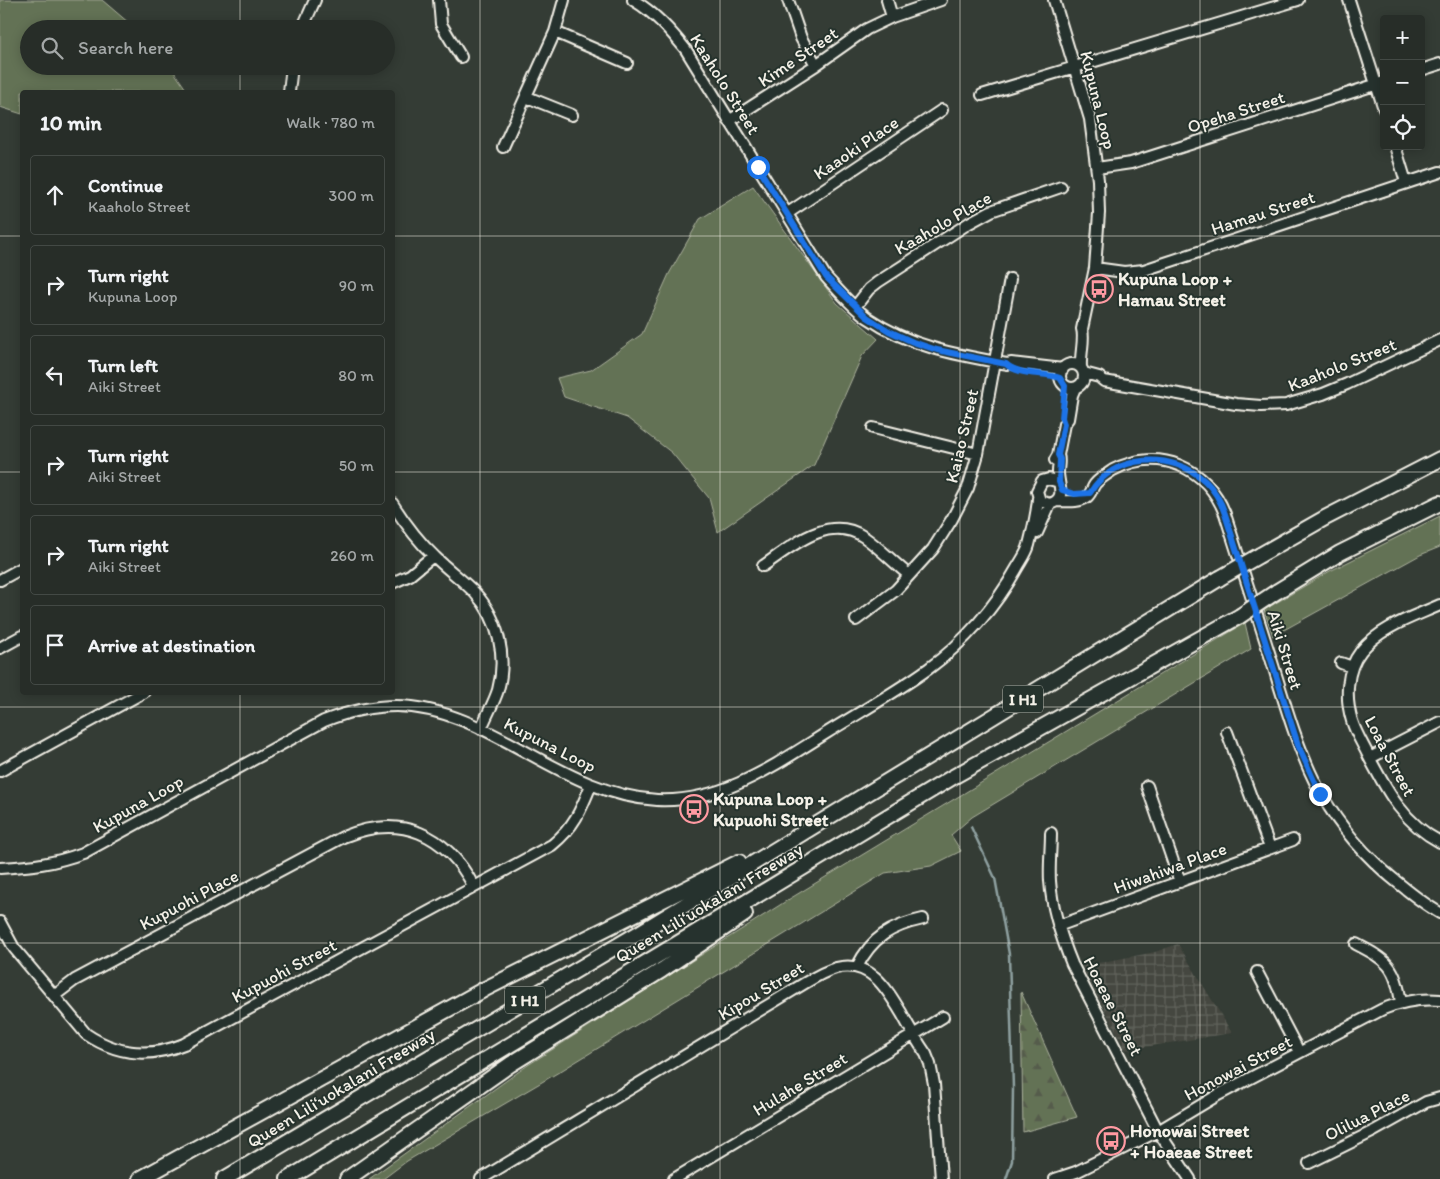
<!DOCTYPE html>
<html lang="en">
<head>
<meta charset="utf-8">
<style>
	:root { --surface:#272d28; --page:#2f3530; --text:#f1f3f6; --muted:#a4a8a8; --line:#434945 }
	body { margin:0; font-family:Itim,sans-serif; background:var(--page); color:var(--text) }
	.controls { position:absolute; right:15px; top:15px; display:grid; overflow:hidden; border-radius:5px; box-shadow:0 2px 12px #0003 }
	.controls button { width:45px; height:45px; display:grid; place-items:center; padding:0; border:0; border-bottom:1px solid var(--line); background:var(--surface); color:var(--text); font:25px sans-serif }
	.stop { position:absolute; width:15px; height:15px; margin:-11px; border:4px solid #1a73e8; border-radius:50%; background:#fff }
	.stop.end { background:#1a73e8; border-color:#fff; box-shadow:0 1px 5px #0008 }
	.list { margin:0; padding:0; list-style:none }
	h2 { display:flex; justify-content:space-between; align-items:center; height:65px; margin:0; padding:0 20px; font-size:21px }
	h2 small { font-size:16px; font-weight:400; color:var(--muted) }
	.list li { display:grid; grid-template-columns:32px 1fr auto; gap:15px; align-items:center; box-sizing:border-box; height:80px; margin:0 10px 10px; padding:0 10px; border:1px solid var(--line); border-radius:5px }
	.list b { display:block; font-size:19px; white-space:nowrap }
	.list p { margin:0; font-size:16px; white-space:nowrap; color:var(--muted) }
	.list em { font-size:16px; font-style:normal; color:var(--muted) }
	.icon { flex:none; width:28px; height:28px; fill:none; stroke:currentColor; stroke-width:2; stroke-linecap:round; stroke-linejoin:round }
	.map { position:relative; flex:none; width:1440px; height:1179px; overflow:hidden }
	.search { position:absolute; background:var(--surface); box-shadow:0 2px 12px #0003; left:20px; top:20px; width:375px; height:55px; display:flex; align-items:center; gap:12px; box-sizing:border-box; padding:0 18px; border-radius:28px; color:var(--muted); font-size:19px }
	.panel { position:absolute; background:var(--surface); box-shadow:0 2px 12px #0003; left:20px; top:90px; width:375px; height:605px; border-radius:5px }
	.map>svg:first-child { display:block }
	.industrial { fill:url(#industrial-grid) }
	.green { fill:#647254; stroke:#acb29e }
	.forest { fill:url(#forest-firs); stroke:#acb29e }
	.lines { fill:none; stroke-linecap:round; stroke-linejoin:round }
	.stream { stroke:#8fa1a1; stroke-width:2.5 }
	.minor-casing { stroke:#f4f1e8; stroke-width:14 }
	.highway-casing { stroke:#f4f1e8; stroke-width:18 }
	.minor { stroke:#26332d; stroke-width:10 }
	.highway { stroke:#26332d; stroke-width:14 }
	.highway-bridge-casing { stroke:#f4f1e8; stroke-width:18; stroke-linecap:butt }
	.highway-bridge { stroke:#26332d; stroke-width:14 }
	.route { stroke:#1a73e8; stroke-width:6 }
	.grid { fill:none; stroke:#f4f1e8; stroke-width:1; stroke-opacity:0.55 }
	.labels { text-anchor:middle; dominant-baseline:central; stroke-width:4; stroke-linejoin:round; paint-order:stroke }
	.shield { fill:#26332d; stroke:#b6b8b0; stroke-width:1 }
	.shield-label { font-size:16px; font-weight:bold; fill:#f4f1e8 }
	.street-label { font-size:18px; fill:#f4f1e8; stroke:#26332d }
	.poi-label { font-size:18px; font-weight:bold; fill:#f4f1e8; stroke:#26332d; text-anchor:start }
</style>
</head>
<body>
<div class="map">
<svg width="1440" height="1179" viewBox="0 0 1440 1179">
	<defs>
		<pattern id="industrial-grid" width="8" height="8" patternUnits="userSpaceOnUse" patternTransform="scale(1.25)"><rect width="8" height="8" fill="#45473f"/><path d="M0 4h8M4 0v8" fill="none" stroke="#60625b"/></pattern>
		<pattern id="forest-firs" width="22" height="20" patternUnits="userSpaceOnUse" patternTransform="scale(1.25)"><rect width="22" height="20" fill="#647254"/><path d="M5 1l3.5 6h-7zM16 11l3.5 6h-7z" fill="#555b4c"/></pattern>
	</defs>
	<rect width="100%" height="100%" fill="#343c35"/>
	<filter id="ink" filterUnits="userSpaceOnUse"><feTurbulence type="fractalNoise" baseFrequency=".02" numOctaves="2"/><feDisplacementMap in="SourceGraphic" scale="10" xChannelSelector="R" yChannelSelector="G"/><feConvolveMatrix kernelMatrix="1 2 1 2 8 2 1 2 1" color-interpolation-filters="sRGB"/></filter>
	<g filter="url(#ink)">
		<path class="industrial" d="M1178 944 1232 1033 1126 1050 1082 966 1155 952Z"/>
		<path class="green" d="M0 0H102L136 29H29V66H170L188 92H22V114L0 107Z
			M753 186 837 303 878 339 862 356 814 465 718 532 709 498 672 453 627 418 564 397 557 378 591 370 642 334 669 274 700 219Z
			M1440 516V547L1420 555 1273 636 1264 610 1330 571Z
			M1245 623 1251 649 972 817 951 835 961 851 931 866 885 873 559 1072 407 1161 383 1179H369L528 1065 791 898Z"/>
		<path class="forest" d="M1021 992 1077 1117 1023 1132Z"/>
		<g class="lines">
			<path class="stream" d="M971 827 995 878 1009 954 1013 1088 1012 1161 1006 1179"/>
			<defs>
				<path id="minor" d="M439 0 441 24 461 57
					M633 0C655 13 671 31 686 50L826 277C839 291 852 307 868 318 910 347 957 355 1007 364L1011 363 1063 369
					M788 0 801 38 816 65
					M887 0 892 17
					M1054 0 1090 119 1098 180 1099 213 1095 268 1082 329C1085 338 1080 355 1081 367
					M1349 0 1384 109
					M302 29 315 0
					M555 32 627 63
					M1421 70 1440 64
					M289 92 292 66
					M982 95 1298 0
					M527 97 572 115
					M729 121 816 65 867 29 892 17 941 0
					M1395 146 1406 182
					M503 147 555 32 564 0
					M1097 168 1131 163 1384 82
					M788 213 942 110
					M1095 268 1124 272 1144 270 1440 172
					M855 307 869 289 878 282 969 223 991 211 1061 187
					M1060 376a12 12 0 1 1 24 0a12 12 0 1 1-24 0Z
					M1084 373 1099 377 1104 381 1236 404 1261 406 1286 405 1323 394 1347 384 1440 340
					M873 428 978 454
					M1058 455C1060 461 1058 466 1058 472 1058 485 1067 499 1050 504L1040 501 1037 491 1042 481 1049 479 1059 482
					M1055 460 1058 455 1064 424 1068 419 1072 395 1075 388
					M1057 501C1066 501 1079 503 1087 497 1091 494 1092 488 1095 484 1099 479 1107 474 1113 470 1159 446 1207 467 1225 514 1241 563 1256 613 1272 662 1299 749 1314 809 1385 872 1403 887 1420 902 1440 913
					M392 503C404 522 419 542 435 557 448 570 463 580 475 593 499 619 507 657 498 690 494 703 486 716 481 729
					M1037 533 1050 504
					M763 566C791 547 828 513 864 537 880 548 894 563 909 575
					M0 580 22 568
					M392 583 410 575 433 556
					M1440 605C1413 617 1380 627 1361 651 1346 670 1345 698 1352 721 1356 734 1364 746 1370 759 1388 793 1404 823 1440 842
					M856 620 896 590 933 549 952 519 968 488 978 454 1010 279
					M0 648 22 636
					M1341 663 1352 667
					M1227 732 1270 848
					M1370 758 1440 722
					M0 771 144 692
					M1147 786 1180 882
					M1051 833C1051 849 1049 865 1050 881 1052 910 1061 937 1072 964L1158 1131 1190 1179
					M0 868C32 866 53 864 83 853L324 721C347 712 371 706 396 706 490 707 560 795 657 800 722 803 775 765 828 732 862 711 896 692 928 669 964 643 996 606 1017 568 1021 561 1027 553 1029 545 1033 529 1037 514 1038 498
					M0 922 14 948 86 1034C117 1055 150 1058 184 1044L552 845C574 827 581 810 591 785
					M1058 926 1293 840
					M1356 944C1387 960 1396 966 1401 1003
					M857 967C872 937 891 926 923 919
					M1257 972 1299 1052
					M54 996 75 980 343 837C400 813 446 833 474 887
					M1309 1163 1374 1131 1426 1102 1440 1098
					M481 1179 805 983C815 977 825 971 836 968 870 959 887 989 902 1014 909 1027 917 1041 926 1054L930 1064 934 1084 941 1179
					M674 1179 943 1017
					M1055 1179 1076 1172 1158 1131 1218 1095 1383 1009C1401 1002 1420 998 1440 1000"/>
				<path id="highway" d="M1260 555 1325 518 1440 459
					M1276 592 1340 553 1440 503
					M140 1179 485 989 739 862
					M224 1179 639 933 1220 578
					M288 1179 953 777 1240 616
					M347 1179 511 1064 662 970 745 914"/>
			</defs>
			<use href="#minor" class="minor-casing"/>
			<use href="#highway" class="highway-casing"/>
			<use href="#minor" class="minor"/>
			<use href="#highway" class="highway"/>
			<defs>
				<path id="highway-bridge" d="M1220 578 1260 555
					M1240 616 1276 592"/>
			</defs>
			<use href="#highway-bridge" class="highway-bridge-casing"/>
			<use href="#highway-bridge" class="highway-bridge"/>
		</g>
	</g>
	<g class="lines" filter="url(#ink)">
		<path class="route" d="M758 167 826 277 867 317 889 331 913 342 937 350 1006 364C1019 376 1044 372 1060 378L1065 386 1062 418 1064 424 1058 455 1060 459 1059 482 1062 490 1074 494 1090 493C1113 453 1173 451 1205 481 1215 490 1221 502 1225 514L1298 745 1320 794"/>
	</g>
	<path class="grid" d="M240 0V29M480 0V1179M720 0V1179M960 0V1179M1200 0V1179M240 66V92M0 236H22M392 236H1440M0 472H22M392 472H1440M240 692V1179M0 707H1440M0 943H1440"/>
	<defs>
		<symbol id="bus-ring" viewBox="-11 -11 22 22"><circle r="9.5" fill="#26332d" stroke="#ff9aa2" stroke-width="1.5"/><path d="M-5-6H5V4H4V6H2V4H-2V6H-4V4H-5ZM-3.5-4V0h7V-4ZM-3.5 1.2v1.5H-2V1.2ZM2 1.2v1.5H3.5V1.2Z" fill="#ff9aa2"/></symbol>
	</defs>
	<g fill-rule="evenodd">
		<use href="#bus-ring" x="1083" y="273" width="32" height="32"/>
		<use href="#bus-ring" x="678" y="793" width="32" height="32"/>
		<use href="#bus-ring" x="1095" y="1125" width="32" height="32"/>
	</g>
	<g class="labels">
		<g class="shield">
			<rect x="1003" y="685.5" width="40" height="27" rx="4"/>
			<rect x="505" y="986.5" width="40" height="27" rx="4"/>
		</g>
		<g class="shield-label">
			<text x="1023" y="699">I H1</text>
			<text x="525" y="1000">I H1</text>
		</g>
		<g class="street-label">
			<text transform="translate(798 57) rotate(-34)">Kime Street</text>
			<text transform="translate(725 84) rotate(58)">Kaaholo Street</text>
			<text transform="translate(1098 100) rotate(76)">Kupuna Loop</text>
			<text transform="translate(1236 112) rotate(-18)">Opeha Street</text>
			<text transform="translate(856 148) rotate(-34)">Kaaoki Place</text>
			<text transform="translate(1263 213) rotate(-18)">Hamau Street</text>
			<text transform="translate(943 223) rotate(-30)">Kaaholo Place</text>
			<text transform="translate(1342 365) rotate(-22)">Kaaholo Street</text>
			<text transform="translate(962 436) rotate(-77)">Kaiao Street</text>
			<text transform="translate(1285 650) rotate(73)">Aiki Street</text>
			<text transform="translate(550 745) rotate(27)">Kupuna Loop</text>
			<text transform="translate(1390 756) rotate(62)">Loaa Street</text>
			<text transform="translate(138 804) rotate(-29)">Kupuna Loop</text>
			<text transform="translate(1170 868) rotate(-20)">Hiwahiwa Place</text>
			<text transform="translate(189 900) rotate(-28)">Kupuohi Place</text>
			<text transform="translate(709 903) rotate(-31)">Queen Liliʻuokalani Freeway</text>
			<text transform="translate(284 971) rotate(-28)">Kupuohi Street</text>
			<text transform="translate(761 991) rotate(-31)">Kipou Street</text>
			<text transform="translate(1113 1006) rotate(63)">Hoaeae Street</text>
			<text transform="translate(1238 1068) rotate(-28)">Honowai Street</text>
			<text transform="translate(800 1084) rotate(-31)">Hulahe Street</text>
			<text transform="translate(341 1088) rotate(-31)">Queen Liliʻuokalani Freeway</text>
			<text transform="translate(1367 1115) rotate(-27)">Olilua Place</text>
		</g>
		<g class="poi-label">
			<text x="1118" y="279">Kupuna Loop +<tspan x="1118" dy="21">Hamau Street</tspan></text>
			<text x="713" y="799">Kupuna Loop +<tspan x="713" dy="21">Kupuohi Street</tspan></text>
			<text x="1130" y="1131">Honowai Street<tspan x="1130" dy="21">+ Hoaeae Street</tspan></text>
		</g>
	</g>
</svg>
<div class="controls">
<button>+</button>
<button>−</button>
<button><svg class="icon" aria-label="locate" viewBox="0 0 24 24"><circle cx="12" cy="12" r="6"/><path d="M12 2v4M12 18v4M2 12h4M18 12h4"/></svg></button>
</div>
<div class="stop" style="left:758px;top:167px"></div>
<div class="stop end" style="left:1320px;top:794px"></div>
<div class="search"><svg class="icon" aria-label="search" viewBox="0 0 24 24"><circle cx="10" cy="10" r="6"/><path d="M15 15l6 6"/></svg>Search here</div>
<section class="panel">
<h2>10 min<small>Walk · 780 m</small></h2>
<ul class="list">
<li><svg class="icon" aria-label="ahead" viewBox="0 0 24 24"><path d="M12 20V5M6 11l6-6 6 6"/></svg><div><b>Continue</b><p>Kaaholo Street</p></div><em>300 m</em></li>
<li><svg class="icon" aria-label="right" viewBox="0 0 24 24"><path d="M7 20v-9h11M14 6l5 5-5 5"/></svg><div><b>Turn right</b><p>Kupuna Loop</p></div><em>90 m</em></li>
<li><svg class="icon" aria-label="left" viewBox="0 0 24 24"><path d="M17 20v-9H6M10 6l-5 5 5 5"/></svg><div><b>Turn left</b><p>Aiki Street</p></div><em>80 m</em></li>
<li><svg class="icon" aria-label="right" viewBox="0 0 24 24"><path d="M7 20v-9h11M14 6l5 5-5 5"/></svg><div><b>Turn right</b><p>Aiki Street</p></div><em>50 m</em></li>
<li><svg class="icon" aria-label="right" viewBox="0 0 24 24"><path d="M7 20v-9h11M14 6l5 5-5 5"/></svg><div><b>Turn right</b><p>Aiki Street</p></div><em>260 m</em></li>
<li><svg class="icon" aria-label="arrive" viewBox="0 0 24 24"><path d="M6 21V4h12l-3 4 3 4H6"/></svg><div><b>Arrive at destination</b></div></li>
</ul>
</section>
</div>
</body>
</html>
